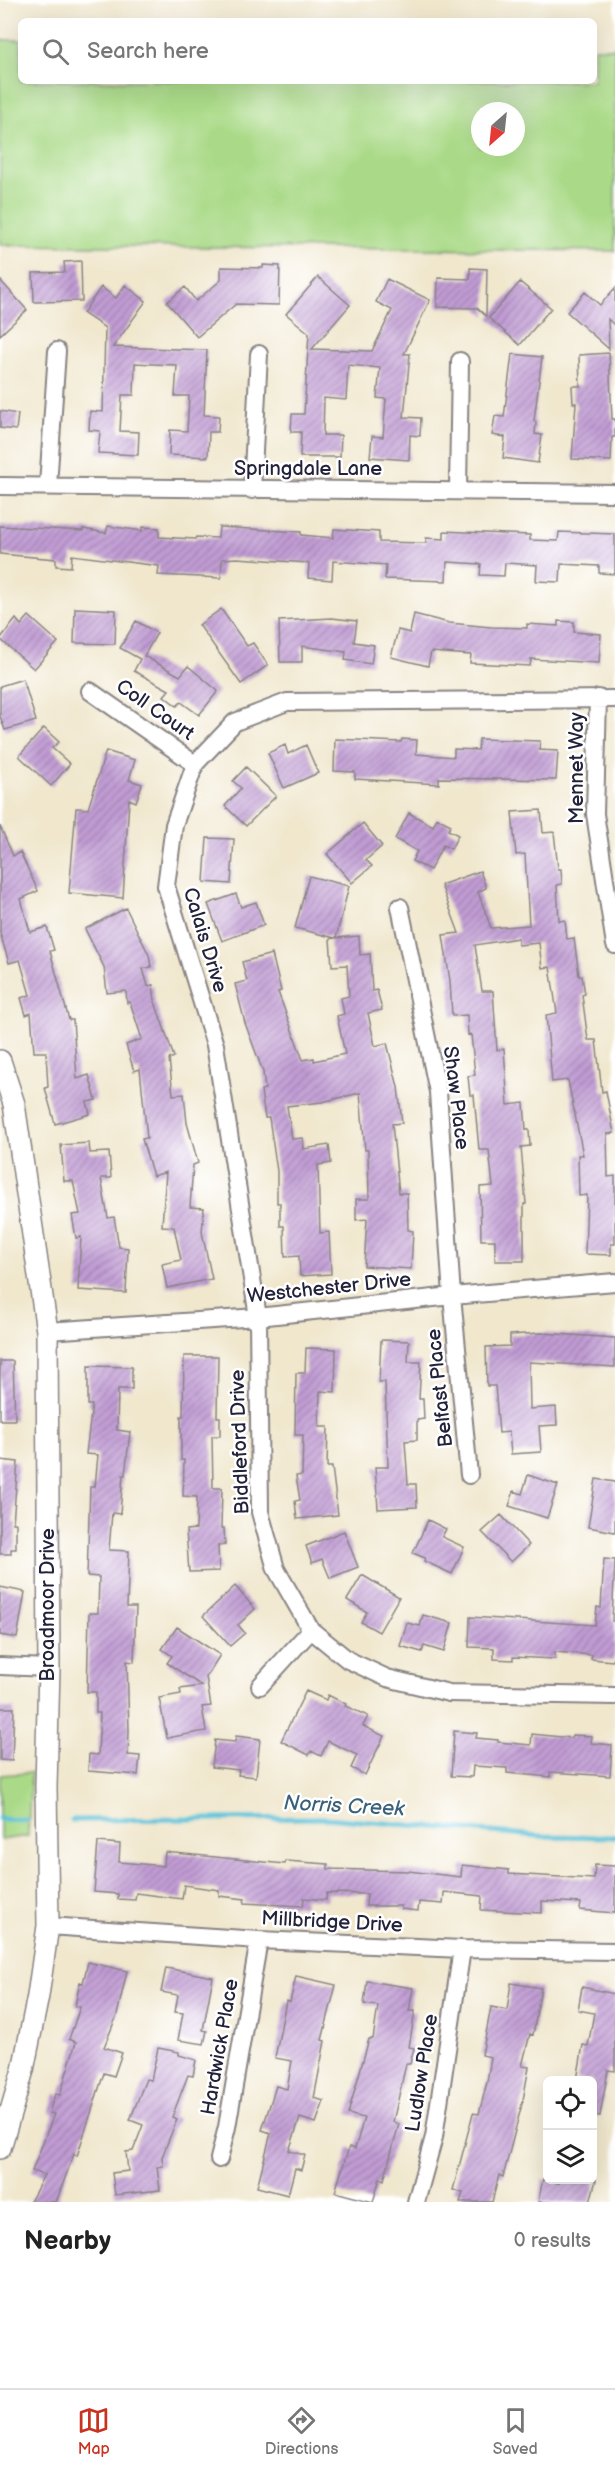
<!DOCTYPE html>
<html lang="en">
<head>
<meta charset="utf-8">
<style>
	:root { --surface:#fff; --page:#f6f6f6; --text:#222; --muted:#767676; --line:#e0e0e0; --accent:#c8321e }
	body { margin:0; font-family:"Balsamiq Sans",sans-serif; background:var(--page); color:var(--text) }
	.controls { position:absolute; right:18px; bottom:18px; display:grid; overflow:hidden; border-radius:9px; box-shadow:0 6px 24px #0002 }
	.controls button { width:54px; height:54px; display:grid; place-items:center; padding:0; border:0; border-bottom:2px solid var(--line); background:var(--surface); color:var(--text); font:30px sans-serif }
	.compass { position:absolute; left:471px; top:102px; width:54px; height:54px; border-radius:50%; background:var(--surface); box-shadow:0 6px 24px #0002; rotate:207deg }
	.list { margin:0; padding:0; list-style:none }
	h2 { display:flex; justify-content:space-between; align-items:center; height:78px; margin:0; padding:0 24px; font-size:26px }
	h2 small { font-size:20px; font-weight:400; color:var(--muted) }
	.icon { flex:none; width:33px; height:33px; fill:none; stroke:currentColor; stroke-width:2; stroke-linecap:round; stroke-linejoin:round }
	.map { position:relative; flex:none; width:615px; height:2202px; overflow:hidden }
	.search { position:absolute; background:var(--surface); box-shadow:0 6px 24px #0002; left:18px; right:18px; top:18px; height:66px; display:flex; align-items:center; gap:15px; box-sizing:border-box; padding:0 21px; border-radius:9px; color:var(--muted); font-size:22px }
	.sheet { height:186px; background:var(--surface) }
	nav { display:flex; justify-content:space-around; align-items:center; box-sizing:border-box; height:84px; border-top:2px solid var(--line); background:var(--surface); font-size:16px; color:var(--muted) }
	nav a { display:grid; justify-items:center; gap:3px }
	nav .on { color:var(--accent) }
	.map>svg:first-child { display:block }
	.green { fill:#aada88; stroke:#667e62; stroke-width:1.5; fill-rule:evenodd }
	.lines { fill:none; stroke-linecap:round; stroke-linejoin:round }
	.stream { stroke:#5bc2d9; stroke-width:5 }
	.building { fill:url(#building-hatch) }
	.minor-casing { stroke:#898484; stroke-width:20 }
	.tertiary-casing { stroke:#898484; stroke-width:24 }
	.minor { stroke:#fff; stroke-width:16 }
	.tertiary { stroke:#fff; stroke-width:21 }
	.labels { text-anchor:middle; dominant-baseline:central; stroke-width:5; stroke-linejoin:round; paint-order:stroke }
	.street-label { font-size:20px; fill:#22223b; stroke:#fff }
	.water-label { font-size:21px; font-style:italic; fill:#39627a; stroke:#fff }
</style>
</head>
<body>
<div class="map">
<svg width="615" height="2202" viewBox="0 0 615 2202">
	<defs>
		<pattern id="building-hatch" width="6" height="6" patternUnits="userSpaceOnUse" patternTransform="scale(1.5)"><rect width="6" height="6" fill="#c19cd4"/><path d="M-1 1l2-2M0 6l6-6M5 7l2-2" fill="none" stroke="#9c7fad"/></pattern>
	</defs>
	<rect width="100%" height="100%" fill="#fff"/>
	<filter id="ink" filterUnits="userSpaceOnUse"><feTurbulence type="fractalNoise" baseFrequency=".0167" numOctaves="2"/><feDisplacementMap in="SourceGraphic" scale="12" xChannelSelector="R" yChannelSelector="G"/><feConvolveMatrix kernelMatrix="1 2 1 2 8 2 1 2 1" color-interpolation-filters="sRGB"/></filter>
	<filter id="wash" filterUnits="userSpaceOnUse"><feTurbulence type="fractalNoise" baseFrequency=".008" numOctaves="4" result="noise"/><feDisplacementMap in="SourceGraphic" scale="24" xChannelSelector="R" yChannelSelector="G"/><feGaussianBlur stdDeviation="1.35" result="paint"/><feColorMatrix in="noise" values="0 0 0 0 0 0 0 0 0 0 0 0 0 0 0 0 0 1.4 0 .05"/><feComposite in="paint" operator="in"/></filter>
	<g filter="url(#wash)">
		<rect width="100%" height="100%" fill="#f0e7cd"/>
		<path class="green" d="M0 40H21V81H594V48H615V251L0 245ZM480 111H516V147H480Z
			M31 1773 28 1836 0 1840V1775Z"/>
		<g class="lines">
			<path class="stream" d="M0 1819 26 1820
				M72 1820 326 1818 540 1836 615 1837"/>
		</g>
		<g id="blocks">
			<path class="building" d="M81 261 82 301 34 302 33 273 65 272 64 262Z
				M263 265 280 266 279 305 236 304 197 337 167 302 185 287 196 301 221 280V267L263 268Z
				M470 268 487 269 486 316 477 308 437 307 438 278 470 279Z
				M318 277 350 305 312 349 372 351 392 310 376 302 387 279 430 300 404 354H410L404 417 421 418 420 436 410 435 409 460 370 457 372 436 383 437 386 399 377 398 380 368 348 365 346 400 324 398 323 435H341L340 457H300L301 432H291L292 414H304L309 333 286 314Z
				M0 280 27 310 0 335Z
				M520 282 551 308 520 345 489 318Z
				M125 285 146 301 113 347 207 350 204 415 219 416 218 432H209L208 457 169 455 170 430 187 431 189 396H175L177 365 153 364 135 363 134 395H122L120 431 139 432 138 455 98 453 100 431 89 430 90 411 103 412 105 328 83 313 101 287 116 298Z
				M615 288V326L608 319 609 349 567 312 585 292 600 305Z
				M609 353 612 419H615V437H612L611 461 572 459 576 403H573L572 386H580L579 355Z
				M512 354 542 357 534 421 536 422 535 434 542 435 538 463 503 458 505 437 492 435 495 416 504 417Z
				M0 411 18 414 16 430 0 428Z
				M0 526 83 531V529L106 533 108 526 142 531V527L159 528V537L195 539 196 537 218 538 219 527 301 532V535L333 538 334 529 379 532V542L426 543V538L444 539V531L530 535V540L558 541 559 532 615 534V574L599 573V566L561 564 560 582 536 581 537 565 505 563 504 576 480 575 481 564 447 562 446 581 385 579 386 565 333 561 332 580 308 578 309 563 237 558 222 559 221 578 158 575 159 566 72 555 71 567 56 566V559L0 554Z
				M75 608 116 610 115 644 74 643Z
				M221 609 247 646 253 643 268 665 241 684 199 625Z
				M414 614 449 623 491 627 527 628V624L558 626V621L574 622V632L601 634 599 663 531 659 530 666 470 663 471 655 431 652 428 666 391 657 398 630 410 633Z
				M29 616 58 642 34 669 0 639 16 619 21 625Z
				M332 618 357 621 354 642 374 645 371 664 345 660 346 652 302 646V662H280L279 621Z
				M136 621 157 633 144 656 180 676 188 666 218 691 199 715 181 702 177 706 164 696 169 690 134 671 140 659 120 648Z
				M23 679 36 721 5 730 0 716V686Z
				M44 728 59 742 52 748 70 764 51 786 19 756Z
				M335 739 401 742 402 739 417 740 416 754 454 757V749L478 750 479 739 540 741 539 750 558 751 556 780 439 778V784L355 779V772L334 771Z
				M285 745 288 754 306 745 318 773 284 788 268 753Z
				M106 751 135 760 129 780 142 784 136 802 129 799 123 898 69 893 76 808 88 809Z
				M246 767 276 796 246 826 225 806 241 788 233 781Z
				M541 810 543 833 554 832 558 869H561L562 884 557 885 559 921 565 920 567 939 574 938 579 976H582L585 994 582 995 588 1040H596L602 1092 606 1091 614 1133 607 1134 608 1177 615 1176V1244H611V1255L585 1254 587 1195 579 1196 578 1155H583L568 1080 552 1082 546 1015 557 1013 550 967 542 968 539 943 518 945V938L475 945 482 991H493L497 1050 504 1049 508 1105 524 1103 526 1130H529L530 1146 521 1147 526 1204H524V1261H495V1240H481L480 1187 493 1186 489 1150H479L474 1095H470L468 1076 475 1075 471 1034 468 1035 467 1015 452 1016 450 981 443 935 459 933 441 885 480 871 486 888 478 892 491 928 529 925 525 854 516 855 512 812Z
				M409 813 433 826 437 818 451 825 448 830 458 835 451 849 443 845 430 870 412 861 417 851 395 839Z
				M363 823 382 846 366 860 372 866 352 883 327 854Z
				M0 826 13 856 20 852 38 891 21 899 30 932 47 927 54 950 50 951 69 1020H73L77 1079 89 1075 96 1100 87 1102 90 1114 55 1124 45 1088 48 1087 46 1052H34L31 1013 26 1015 21 998 30 995 20 960 9 963 0 933Z
				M207 838 234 839 231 884 204 882Z
				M309 876 349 886 336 938 359 936 360 955 370 954 372 991 377 990 382 1010 368 1013 375 1046 387 1043 398 1087 402 1123 392 1124 399 1193H407L408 1230 413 1231 411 1269 364 1266 367 1219 356 1220V1199H369L368 1150H365L360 1093 322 1102 287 1106 292 1139 303 1138 304 1149 329 1145 331 1163 318 1165 320 1233 329 1232 331 1274 300 1276 299 1256 285 1257 284 1226H280V1203H277V1171L269 1118H265L261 1090 265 1089 263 1072 245 1023 235 984 247 981 242 962 272 954 281 991 278 992 303 1060 314 1058V1061L345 1054 337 1016 344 1014 341 998 349 996 347 965 332 966 330 939 335 938 295 928Z
				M236 894 241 907 256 902 264 925 222 941 208 904Z
				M126 908 149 955 151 967 143 969 148 986 153 985 155 1002 174 1057 169 1059 173 1095 184 1094 187 1123 198 1163 193 1165 190 1207 204 1208 202 1232 212 1279 167 1288 162 1264 181 1260 174 1227 162 1226 166 1172 153 1176 142 1139 147 1138 140 1069 134 1071 126 1045 142 1039 130 1002 127 1003 126 991 107 993 104 967 85 929Z
				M89 1143 90 1153 109 1152 111 1178H101L108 1218 114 1217 119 1247 128 1248 126 1293 78 1290 81 1237 76 1238 72 1215 80 1214 73 1181H64L61 1145Z
				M541 1333 615 1338V1367L529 1362 530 1409 556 1407 557 1425 539 1426 541 1452 511 1454 509 1432 499 1433 495 1386H487L486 1347 510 1346V1335Z
				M381 1340 409 1341 408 1362H421L419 1399H423L424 1419 417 1420V1440L405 1441 408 1484H416L417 1507 378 1509 375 1467H388L385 1382H379Z
				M306 1348 336 1349 335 1392 320 1391 319 1427H328L327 1467H332L338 1515 297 1519 295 1501 300 1500 296 1476 302 1475 303 1435H295L296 1373H305Z
				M184 1356H218L217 1417H220V1436H212L213 1488H222L221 1528H224L225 1545 218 1546 219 1571 189 1572 186 1530 196 1529 197 1497 183 1496 184 1460H181V1416H183Z
				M0 1361H13L15 1420H0Z
				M88 1366 132 1367V1389H118L117 1430 130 1432 125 1475H123L120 1514 112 1513 109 1550 129 1551 127 1607H136L134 1662 127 1661 129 1731 128 1755 140 1756 138 1775 88 1771 89 1754 98 1755 100 1713H96V1692H87L89 1613H98L99 1577 87 1576 90 1487H95L98 1455 86 1454 92 1405H88Z
				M0 1460 18 1462 13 1523H16V1549H11V1554H0Z
				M528 1475 558 1485 547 1518 509 1506 514 1491 522 1494Z
				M596 1479 615 1482V1532L588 1527Z
				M501 1515 529 1545 511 1562 482 1532Z
				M428 1520 446 1529 442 1537 464 1547 452 1574 424 1561 425 1558 413 1553Z
				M344 1531 358 1567 330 1578 322 1559 312 1563 306 1546Z
				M604 1559 615 1560 612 1621H615V1651L613 1661 591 1659 592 1655 555 1652V1659L513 1657V1660L494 1659V1648L469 1647 470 1617 595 1625 597 1607 601 1608Z
				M362 1575 399 1597 379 1632 361 1622 367 1612 347 1600Z
				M235 1586 255 1609 238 1625 245 1633 230 1646 203 1616Z
				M0 1587 25 1592 17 1638 0 1635Z
				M423 1615 452 1623 444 1652 424 1646 422 1652 400 1646 407 1623 420 1626Z
				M177 1627 220 1655 206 1677 211 1706 202 1707 206 1731 167 1738 159 1698 181 1694 180 1689 202 1686 167 1663 172 1656 162 1649Z
				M306 1691 326 1700 328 1695 346 1704 345 1706 368 1716 363 1726 384 1736 365 1775 351 1768 357 1755 328 1741 321 1756 311 1751 309 1755 281 1741Z
				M0 1708H14L12 1761 0 1760Z
				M454 1731 477 1733 476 1738 498 1740V1742L531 1745 532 1734 571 1738 572 1735 592 1736 591 1743 612 1745 610 1776 550 1772V1777L507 1773V1768L473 1766 472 1777 451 1776Z
				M236 1736 260 1739 256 1777 238 1775 239 1770 212 1767 215 1740 235 1742Z
				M98 1842 120 1844 119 1862 164 1866 165 1852 285 1864 286 1861 328 1864V1869L408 1871 461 1877 462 1865 509 1870V1874L594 1879 595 1865 615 1866V1913L580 1910 581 1903 542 1901V1913L481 1910 482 1896 444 1892 443 1904 419 1902 418 1911 401 1909V1906H366L367 1894 327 1893 326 1900 304 1898 303 1906 244 1903 245 1899 219 1896V1890L184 1885 182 1899 136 1893 135 1900 118 1899V1894L94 1892Z
				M88 1962 127 1971 117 2015 104 2047 122 2053 114 2076 104 2073 77 2156 74 2154 56 2202H30L44 2175 32 2171 54 2114 49 2113 55 2094 60 2095 76 2042 69 2039 80 2007 75 2006 80 1982 83 1983Z
				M166 1968 213 1977 203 2030 207 2031 204 2044 178 2040 183 2013 175 2012 178 1995 161 1992Z
				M296 1976 336 1985 322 2040 325 2041 314 2098 324 2101 316 2123 300 2118 289 2151 305 2155 301 2170 295 2168 288 2195 257 2187 271 2133 262 2130 276 2086 287 2089 292 2061 275 2058 286 2001 290 2002Z
				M367 1981 413 1988 409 2011H415L409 2047 414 2048 410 2064H406L393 2122 399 2124 384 2180 380 2178 373 2202 335 2192 349 2147 355 2149 364 2118 348 2114 369 2039H373L378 2006 364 2004Z
				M511 1983 541 1988 533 2035 530 2034 522 2066 529 2067 523 2100 503 2177 499 2175 492 2202H460L463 2193 453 2190 473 2113 479 2114 487 2082 491 2057 482 2055 491 2007 507 2010Z
				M582 1987 615 1994V2071L608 2070 600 2116 592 2115V2080H577L583 2045 588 2046 594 2013 578 2010Z
				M158 2048 179 2052V2055L196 2060 193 2076 188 2075 172 2117 177 2119 162 2157 163 2166 157 2167 160 2190 115 2195 112 2173 128 2171 126 2152 133 2151 143 2125 130 2120 146 2079 151 2080Z
				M543 2179 559 2183 560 2180H596L590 2202H538Z"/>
		</g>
	</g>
	<g filter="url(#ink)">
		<use href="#blocks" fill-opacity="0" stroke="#898484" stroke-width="1.5"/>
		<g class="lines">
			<defs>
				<path id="minor" d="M0 486 615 493
					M48 486 57 351
					M252 490 259 354
					M458 490 460 361
					M90 691 195 764
					M598 698 595 814 615 945
					M615 699 287 702 235 722 195 764 174 825 166 886 215 1045 258 1317 260 1512 276 1569 311 1630 348 1660 387 1678 449 1693 615 1696
					M400 907 438 1092 452 1296 469 1475
					M47 1331 258 1317 452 1296 615 1282
					M0 1666 49 1668
					M260 1686 311 1630
					M48 1926 259 1940 462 1949 615 1951
					M219 2159 227 2127 259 1940
					M416 2202 434 2137 462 1949"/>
				<path id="tertiary" d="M0 1061 14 1104 47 1331 49 1668 46 1787 48 1926 38 1996 23 2070 0 2148"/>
			</defs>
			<use href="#minor" class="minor-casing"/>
			<use href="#tertiary" class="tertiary-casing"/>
			<use href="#minor" class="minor"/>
			<use href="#tertiary" class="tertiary"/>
		</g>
	</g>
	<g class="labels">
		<g class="street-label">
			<text x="308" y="469">Springdale Lane</text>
			<text transform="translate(155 710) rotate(35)">Coll Court</text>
			<text transform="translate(577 768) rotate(-90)">Mennet Way</text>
			<text transform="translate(205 940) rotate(73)">Calais Drive</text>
			<text transform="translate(456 1098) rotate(83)">Shaw Place</text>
			<text transform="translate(329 1288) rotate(-6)">Westchester Drive</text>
			<text transform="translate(440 1388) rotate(-96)">Belfast Place</text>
			<text transform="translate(240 1442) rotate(-92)">Biddleford Drive</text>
			<text transform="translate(48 1605) rotate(-90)">Broadmoor Drive</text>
			<text transform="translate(332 1922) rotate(3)">Millbridge Drive</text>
			<text transform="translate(220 2047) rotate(-80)">Hardwick Place</text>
			<text transform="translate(422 2073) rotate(-81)">Ludlow Place</text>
		</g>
		<g class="water-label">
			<text transform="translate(344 1806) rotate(3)">Norris Creek</text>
		</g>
	</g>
</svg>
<div class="controls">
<button><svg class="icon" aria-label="locate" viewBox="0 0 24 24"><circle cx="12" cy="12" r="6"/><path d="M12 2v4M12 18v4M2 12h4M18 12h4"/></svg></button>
<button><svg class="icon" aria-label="layers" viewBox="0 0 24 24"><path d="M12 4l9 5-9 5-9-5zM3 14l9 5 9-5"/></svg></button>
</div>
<svg class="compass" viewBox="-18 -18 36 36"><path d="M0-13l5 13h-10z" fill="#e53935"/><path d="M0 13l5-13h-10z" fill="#767676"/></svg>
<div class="search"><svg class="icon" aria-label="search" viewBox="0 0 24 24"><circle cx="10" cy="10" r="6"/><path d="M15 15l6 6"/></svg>Search here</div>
</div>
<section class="sheet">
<h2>Nearby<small>0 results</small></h2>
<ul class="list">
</ul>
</section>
<nav>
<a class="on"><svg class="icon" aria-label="map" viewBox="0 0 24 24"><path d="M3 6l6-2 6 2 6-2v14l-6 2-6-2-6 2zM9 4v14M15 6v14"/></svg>Map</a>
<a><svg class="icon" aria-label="directions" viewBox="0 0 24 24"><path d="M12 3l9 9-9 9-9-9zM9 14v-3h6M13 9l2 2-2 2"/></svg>Directions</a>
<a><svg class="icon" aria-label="saved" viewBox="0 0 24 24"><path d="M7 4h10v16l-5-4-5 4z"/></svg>Saved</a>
</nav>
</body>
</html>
